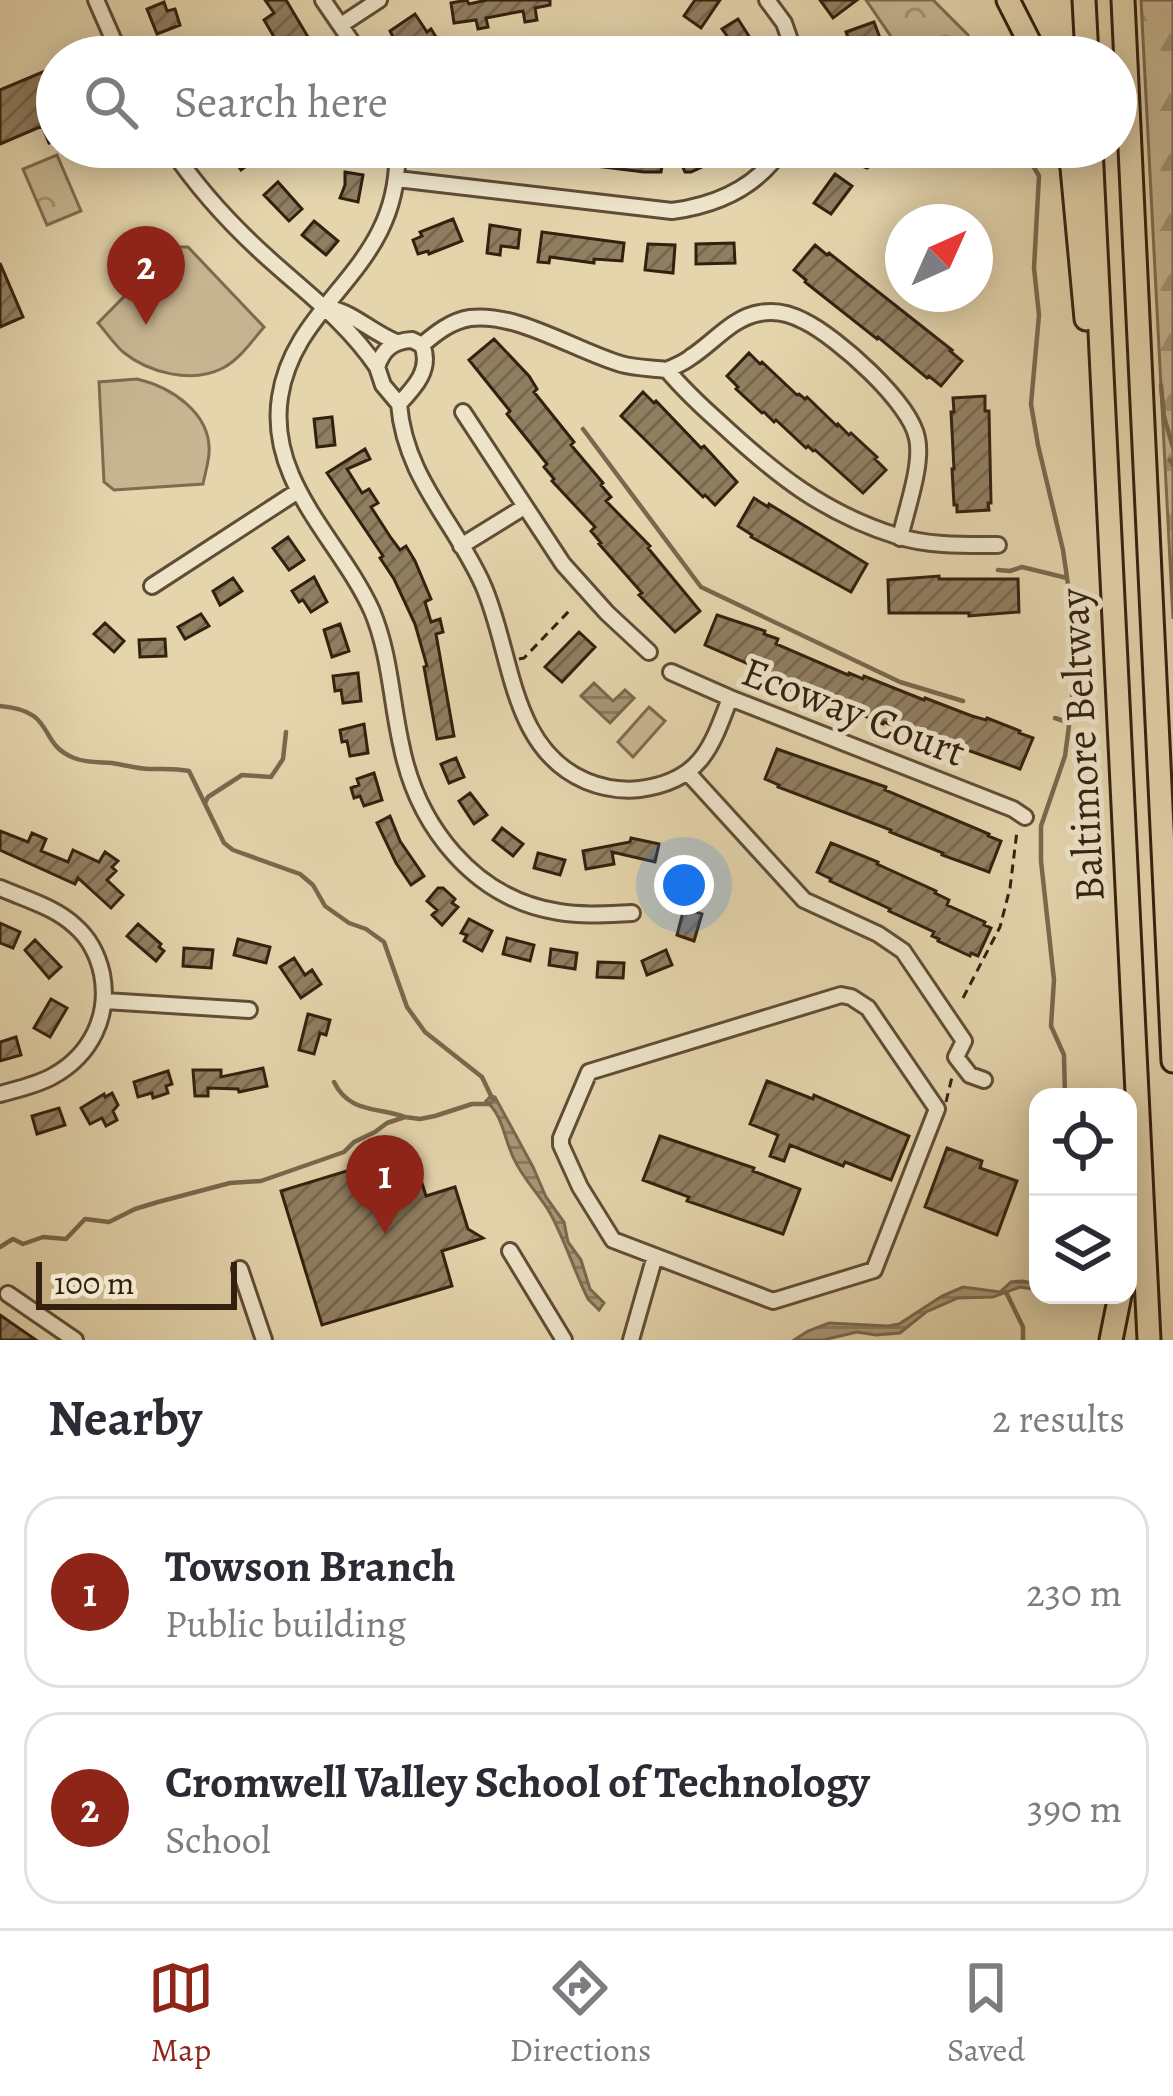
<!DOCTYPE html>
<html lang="en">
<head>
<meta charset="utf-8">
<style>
	:root { --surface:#fff; --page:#f2f2f3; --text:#2b2b33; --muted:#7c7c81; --line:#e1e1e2; --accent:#8f2418 }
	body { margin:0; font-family:Alegreya,serif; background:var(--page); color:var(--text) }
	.controls { position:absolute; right:36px; bottom:36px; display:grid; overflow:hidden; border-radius:24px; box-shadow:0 6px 30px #0003 }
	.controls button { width:108px; height:108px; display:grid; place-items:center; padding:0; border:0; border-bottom:3px solid var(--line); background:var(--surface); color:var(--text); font:60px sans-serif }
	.compass { position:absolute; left:885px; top:204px; width:108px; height:108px; border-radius:50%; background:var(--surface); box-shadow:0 6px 30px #0003; rotate:45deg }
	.scale { position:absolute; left:36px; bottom:30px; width:201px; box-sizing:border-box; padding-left:12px; border:6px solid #34200f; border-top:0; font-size:33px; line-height:42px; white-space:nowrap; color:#34200f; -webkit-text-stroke:9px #eee4ca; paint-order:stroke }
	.you { position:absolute; left:684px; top:885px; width:42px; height:42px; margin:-30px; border:9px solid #fff; border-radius:50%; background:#1a73e8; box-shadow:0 0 0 18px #1a73e833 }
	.badge { display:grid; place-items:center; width:78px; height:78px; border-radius:50%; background:var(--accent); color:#fff; font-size:39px; font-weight:700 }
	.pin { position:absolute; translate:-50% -99px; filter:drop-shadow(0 3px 6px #0008) }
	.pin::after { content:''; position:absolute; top:63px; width:42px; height:36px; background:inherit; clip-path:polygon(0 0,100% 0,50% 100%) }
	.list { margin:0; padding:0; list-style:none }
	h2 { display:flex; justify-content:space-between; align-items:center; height:156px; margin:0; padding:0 48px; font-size:51px }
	h2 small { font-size:39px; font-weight:400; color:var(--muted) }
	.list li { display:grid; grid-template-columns:78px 1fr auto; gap:36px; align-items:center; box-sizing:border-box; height:192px; margin:0 24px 24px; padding:0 24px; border:3px solid var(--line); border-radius:36px }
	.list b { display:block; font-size:45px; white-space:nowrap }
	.list p { margin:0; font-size:39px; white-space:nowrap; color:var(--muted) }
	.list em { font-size:39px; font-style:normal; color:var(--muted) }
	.icon { flex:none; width:66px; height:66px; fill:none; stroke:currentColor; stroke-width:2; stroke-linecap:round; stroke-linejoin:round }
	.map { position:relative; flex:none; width:1173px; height:1340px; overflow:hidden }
	.search { position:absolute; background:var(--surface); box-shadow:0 6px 30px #0003; left:36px; right:36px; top:36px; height:132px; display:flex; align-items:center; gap:30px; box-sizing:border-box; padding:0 42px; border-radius:66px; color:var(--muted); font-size:45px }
	.sheet { height:588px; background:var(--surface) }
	nav { display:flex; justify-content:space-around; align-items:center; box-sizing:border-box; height:168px; border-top:3px solid var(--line); background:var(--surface); font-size:33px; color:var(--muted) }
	nav a { display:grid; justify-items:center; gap:6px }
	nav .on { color:var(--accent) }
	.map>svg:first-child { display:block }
	.forest { fill:url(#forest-firs); stroke:#7e6b50; stroke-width:3 }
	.park { fill:url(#park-crowns); stroke:#7e6b50; stroke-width:3 }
	.pitch { fill:#c7b692; stroke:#7e6b50; stroke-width:3 }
	.water { fill:url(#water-rules); stroke:#7a674d; stroke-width:3 }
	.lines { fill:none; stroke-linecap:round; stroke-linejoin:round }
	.stream { stroke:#7a674d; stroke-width:4.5 }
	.building { fill:url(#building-hatch); stroke:#34200f; stroke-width:3 }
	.minor-casing { stroke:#604d36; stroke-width:20 }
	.highway-casing { stroke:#34200f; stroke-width:27 }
	.path { stroke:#34200f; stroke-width:3; stroke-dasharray:9 6; stroke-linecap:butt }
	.minor { stroke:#eee4ca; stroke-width:14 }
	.highway { stroke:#e5d5ad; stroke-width:21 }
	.labels { text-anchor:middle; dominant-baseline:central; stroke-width:10; stroke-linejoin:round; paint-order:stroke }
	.street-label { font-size:42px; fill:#34200f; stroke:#eee4ca }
</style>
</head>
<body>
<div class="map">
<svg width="1173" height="1340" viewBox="0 0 1173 1340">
	<defs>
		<pattern id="forest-firs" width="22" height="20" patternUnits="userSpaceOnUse" patternTransform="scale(3)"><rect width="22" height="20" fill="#c7b692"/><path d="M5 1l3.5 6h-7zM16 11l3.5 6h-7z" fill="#a29476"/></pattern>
		<pattern id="park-crowns" width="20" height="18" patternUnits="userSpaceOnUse" patternTransform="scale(3)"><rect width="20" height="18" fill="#c7b692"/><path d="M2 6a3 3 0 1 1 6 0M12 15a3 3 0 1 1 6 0" fill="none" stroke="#a29476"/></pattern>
		<pattern id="water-rules" width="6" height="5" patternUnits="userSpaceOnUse" patternTransform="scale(3)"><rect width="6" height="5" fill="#a99777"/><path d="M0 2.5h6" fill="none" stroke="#8a7b60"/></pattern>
		<pattern id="building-hatch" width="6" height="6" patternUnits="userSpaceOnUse" patternTransform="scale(3)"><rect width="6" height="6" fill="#907e61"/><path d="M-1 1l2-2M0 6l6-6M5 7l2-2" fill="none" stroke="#76674e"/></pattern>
	</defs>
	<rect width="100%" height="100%" fill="#e5d5ad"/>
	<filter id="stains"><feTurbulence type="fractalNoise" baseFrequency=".00167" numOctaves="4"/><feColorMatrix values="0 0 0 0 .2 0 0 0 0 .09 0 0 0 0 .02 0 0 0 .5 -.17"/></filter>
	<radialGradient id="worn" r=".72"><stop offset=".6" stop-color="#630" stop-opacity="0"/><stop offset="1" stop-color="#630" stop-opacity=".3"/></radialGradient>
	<path class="forest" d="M1141 0H1173V619Z"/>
	<path class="park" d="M866 0H933L968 35 969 57H905Z
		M57 155 81 211 47 225 23 169Z"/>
	<path class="pitch" d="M173 247H188L264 327C252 341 240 359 223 368 192 384 149 373 123 352 114 344 106 332 98 323Z
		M137 379C171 387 212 413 209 454 208 464 205 474 203 484L114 490 104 482 99 382Z
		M649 707 665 721 633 757 618 742Z"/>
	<path class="water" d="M594 683 613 701 625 690 634 698 610 723 581 696Z
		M491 1096 495 1097 533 1167 546 1197 564 1222 568 1242 581 1260 590 1289 604 1303 599 1310 588 1299C575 1273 564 1238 550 1213 539 1194 523 1179 514 1159 504 1139 503 1115 486 1101Z
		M1022 1281 1038 1284V1290L1020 1287 993 1297 958 1298 926 1312 900 1333 876 1335 857 1332 823 1340H794L808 1331 829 1323 888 1326 899 1324 942 1296 963 1287 1000 1292 1011 1282Z"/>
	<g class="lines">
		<path class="stream" d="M1010 147 1032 164 1039 176 1034 268 1039 315 1031 404 1038 445 1063 550 1072 612 1074 651 1072 703 1065 756 1041 826V861L1054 980 1051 1026 1064 1055 1065 1097
			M1161 385 1164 417 1173 447
			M583 429 701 587 900 682 963 701
			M1170 460 1173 465
			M998 570 1010 571 1022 567 1067 578
			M0 706C58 711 36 743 74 758 87 763 99 762 112 763 125 765 138 769 150 769 164 769 175 768 189 771L224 843 233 850 300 874 313 885 325 906 349 923 366 929 384 942 407 1007 425 1032 482 1077 493 1100
			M1055 718 1070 723
			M205 803 208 797 242 775 271 777 283 759 286 732
			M334 1082C349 1113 377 1107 405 1117
			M0 1247 13 1239 23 1244 43 1237 66 1239 85 1219 109 1222 135 1209 158 1202 230 1183 261 1181 344 1152 354 1142 375 1132 387 1123 405 1117 420 1119 435 1116 472 1104H490
			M1006 1292 1023 1327V1340"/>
	</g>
	<path class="building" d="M265 0H286L317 52 310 57H299L295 52 286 57 264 20 274 13Z
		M467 0 469 4 487 0H550V5L535 8 537 20 525 22 523 11 486 18 488 27 478 29 476 20 454 23 451 3Z
		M695 0H720L701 28 684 16Z
		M820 0H857L833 18Z
		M164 2 167 11 175 9 180 25 157 34 147 9Z
		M415 14 427 32 431 29 438 40 413 57H403L390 31Z
		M738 19 754 44 742 52 744 57H732L724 44 730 40 722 29Z
		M874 22 880 38 867 42 872 57H850L847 47 851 46 846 32Z
		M57 66V140L49 143 42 126 0 144V90Z
		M225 147H248L256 159 241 170Z
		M498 147H608L664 155 661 172H644L498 154Z
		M674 147H708L715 161 691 172H685Z
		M854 147H877L870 166 867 168 849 161Z
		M345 172 363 175 358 202 340 198 345 185Z
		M835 174 852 186 831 214 814 203Z
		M278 182 302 209 289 221 264 195Z
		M453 219 462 241 429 254 428 251 418 254 413 240 422 236 420 232Z
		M314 221 338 241 326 255 302 235Z
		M490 225 520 230 518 248 501 246 500 255 487 253Z
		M542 232 624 243 622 261 594 259V263L550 257 549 263 538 262Z
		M734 243 735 263 696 264V244Z
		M648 244 675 245 673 273 645 270Z
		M815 245 827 255 829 253 952 350 950 351 962 361 941 386 929 376 927 378 878 337 877 339 805 282 806 280 794 270Z
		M0 263 23 317 0 327Z
		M494 339 529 376 537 389 534 392 574 442 571 445 603 483 601 485 611 497 606 501 650 546 648 548 700 611 675 632 639 595 642 593 599 544 601 543 591 531 595 527 552 481 554 479 544 467 547 464 507 414 510 411 469 360Z
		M749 353 760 364 762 362 797 395 799 394 805 399 807 397 837 426 838 424 849 435 851 433 877 457 875 459 886 470 863 493 815 450 813 451 808 446 806 448 776 420 774 422 764 412 762 413 736 389 738 387 727 376Z
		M643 392 654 403 656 401 701 448 704 446 737 482 715 505 705 495 703 497 621 416Z
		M985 396V411H989L991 503H988L989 510 957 512V505H954L952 469H954L951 412H954L953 398Z
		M332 417 335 445 317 447 314 419Z
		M365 449 370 459 347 469 362 493 369 489 378 503 371 507 391 538 400 550 406 546 415 561 431 599 425 602 431 622 440 619 443 632 436 634 454 736 437 739 424 667 427 666 415 624 394 579 380 558 383 556 327 473Z
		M754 498 768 507 769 504 867 564 851 592 751 537 752 535 738 526Z
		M288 537 304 560 289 570 273 548Z
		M939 576V579H1018L1019 612 969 616V613H889L888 580Z
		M314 577 327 602 311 612 303 600 299 602 292 591Z
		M233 578 242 591 220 605 213 591Z
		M201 614 209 626 185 639 178 627Z
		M717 615 765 631 764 634 778 639 776 644 848 675 849 673 863 679 864 676 924 700 925 698 972 716 986 720 987 718 1020 731 1019 733 1033 738 1020 769 959 747 945 743 944 745 884 722 883 724 824 698 823 700 809 694 808 697 775 683 776 681 762 676 764 671 705 645Z
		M105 623 124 641 114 652 94 634Z
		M340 624 349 651 332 657 324 630Z
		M579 632 595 647 562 682 545 667Z
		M165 639 166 656 140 657 139 640Z
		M358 673 361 701 343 703 341 690 335 691 333 676Z
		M364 724 368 753 350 756 347 741 342 742 340 730Z
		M777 749 886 787 885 790 989 834 988 836 1001 841 989 872 942 855 943 853 890 832 891 830 778 787 779 785 765 779Z
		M456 758 464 777 449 783 441 764Z
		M374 773 382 800 364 806 360 796 354 798 351 788 359 785 357 779Z
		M470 793 487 815 474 824 459 801Z
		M390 816 400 841 424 876 411 885 396 863 377 823Z
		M502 828 523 844 513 856 493 840Z
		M0 831 28 842 32 833 46 839 41 851 68 862 73 850 99 862 105 852 118 861 112 867 116 871 107 880 123 895 111 908 78 878 75 884 0 850Z
		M631 838 659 844 655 862 612 852 614 864 586 869 583 851 630 842Z
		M831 843 878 862 877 864 936 891 935 893 949 900 947 905 985 922 984 925 991 928 978 956 971 953 970 956 938 941 939 939 932 936 934 932 889 911 890 909 830 881 831 879 817 872Z
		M538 853 565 860 560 875 534 868Z
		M683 860 702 890 685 900 667 869Z
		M438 888H443L455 899 452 903 458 907 442 925 432 915 437 910 427 901Z
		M684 908 702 914 694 941 677 935Z
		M469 919 492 931 482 951 464 941 467 935 461 933Z
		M0 923 20 932 13 948 0 943Z
		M138 924 161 944 159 947 164 951 156 961 127 936Z
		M507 938 534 945 530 961 503 954Z
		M238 939 270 947 266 963 234 955Z
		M35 940 61 967 49 978 25 950Z
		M184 948 213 950 211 968 183 966Z
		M551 949 577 953 575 969 549 965Z
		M666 950 672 965 647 975 642 961Z
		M294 958 305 975 312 970 321 984 301 998 280 967Z
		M598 962 624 963 623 978 597 977Z
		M51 999 67 1008 50 1037 34 1028Z
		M308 1014 330 1020 326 1035 320 1033 314 1054 299 1050Z
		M16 1037 21 1055 0 1061V1042Z
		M263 1068 267 1086 239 1092 238 1089 208 1088V1096H195L193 1070H221V1077Z
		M168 1071 172 1084 166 1086 168 1093 153 1098 152 1093 138 1097 134 1082Z
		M767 1081 813 1099 814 1095 909 1136 891 1180 845 1162 843 1166 790 1145 784 1161 770 1156 778 1135 750 1124Z
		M112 1093 118 1105 113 1111 117 1120 106 1126 102 1118 90 1124 81 1108 104 1094 105 1097Z
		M59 1108 65 1125 37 1134 32 1116Z
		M660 1136 754 1168 753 1171 800 1189 783 1234 687 1201 689 1197 643 1180Z
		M947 1148 982 1161 980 1168 1017 1181 997 1235 925 1207Z
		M412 1151 426 1196 455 1187 468 1229 483 1238 442 1251 452 1286 322 1325 281 1191Z
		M0 1315 36 1340H0Z"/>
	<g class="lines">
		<defs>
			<path id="minor" d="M96 0 121 57
				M323 0 362 57
				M767 0 784 23 796 57
				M341 25 379 0
				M170 147C198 189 233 227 270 260 310 296 346 322 377 367
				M397 147C403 269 295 298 280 397 267 482 340 540 372 611 390 654 391 699 401 744 417 826 474 899 559 912 583 916 608 914 632 913
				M397 179 672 211C717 205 758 187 783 147
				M327 307C354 313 371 332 396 342
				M412 340 422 345C432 369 415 387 399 404L383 385 377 367C383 349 393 341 412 340Z
				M422 345C436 333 451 321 470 318 517 312 576 351 621 364 635 368 652 368 667 370 683 389 701 406 719 422 775 474 823 513 897 536 928 546 965 545 998 545
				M667 370C675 366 684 363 691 357 713 343 733 317 760 313 775 310 791 314 804 321 837 337 910 402 917 438 923 465 906 510 900 538
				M399 404C405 478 455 522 483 585 513 653 509 748 586 781 603 788 622 791 640 789 700 781 711 749 730 698
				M463 412 563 564 607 613 649 652
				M461 546 524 507
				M152 586 298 491
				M671 672 730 698 1013 809 1025 817
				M689 774 804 900 878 934 903 951 964 1041 956 1057 970 1075 984 1080
				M0 888C25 899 55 907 75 926 89 938 98 956 102 974 110 1016 91 1055 53 1076 37 1085 18 1089 0 1094
				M841 995 851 997 868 1008 937 1109 874 1270 773 1301 613 1240 580 1187 561 1145V1138L589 1072Z
				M105 1001 249 1010
				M510 1251 564 1340
				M240 1269 264 1340
				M8 1294 75 1340
				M631 1340 655 1256"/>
			<path id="highway" d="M1008 0 1037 57
				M1084 0 1087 57
				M1123 0 1173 1061
				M1067 147 1072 168 1086 319
				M1091 147 1149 1340
				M1111 1340 1120 1295"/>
		</defs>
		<use href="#minor" class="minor-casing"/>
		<use href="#highway" class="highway-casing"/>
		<path class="path" d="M519 659 524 658 571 609
			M963 998 1000 927 1010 888 1017 831
			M946 1102 952 1077"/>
		<use href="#minor" class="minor"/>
		<use href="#highway" class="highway"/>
	</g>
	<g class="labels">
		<g class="street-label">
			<text transform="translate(854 711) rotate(21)">Ecoway Court</text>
			<text transform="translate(1081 745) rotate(-93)">Baltimore Beltway</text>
		</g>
	</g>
	<rect width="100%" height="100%" filter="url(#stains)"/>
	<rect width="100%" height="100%" fill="url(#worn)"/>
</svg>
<div class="controls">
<button><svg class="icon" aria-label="locate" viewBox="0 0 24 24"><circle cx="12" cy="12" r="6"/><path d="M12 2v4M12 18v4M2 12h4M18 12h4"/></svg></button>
<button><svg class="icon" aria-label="layers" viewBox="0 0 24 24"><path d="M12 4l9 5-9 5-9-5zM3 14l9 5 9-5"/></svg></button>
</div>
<svg class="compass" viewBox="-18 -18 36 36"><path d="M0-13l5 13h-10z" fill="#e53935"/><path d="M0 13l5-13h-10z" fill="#7c7c81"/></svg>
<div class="scale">100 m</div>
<div class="you"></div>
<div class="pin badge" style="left:385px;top:1234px">1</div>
<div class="pin badge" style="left:146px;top:325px">2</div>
<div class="search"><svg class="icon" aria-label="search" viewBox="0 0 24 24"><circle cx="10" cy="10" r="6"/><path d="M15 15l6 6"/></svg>Search here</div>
</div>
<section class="sheet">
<h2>Nearby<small>2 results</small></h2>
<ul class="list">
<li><span class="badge">1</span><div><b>Towson Branch</b><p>Public building</p></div><em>230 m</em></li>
<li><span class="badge">2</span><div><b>Cromwell Valley School of Technology</b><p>School</p></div><em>390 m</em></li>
</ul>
</section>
<nav>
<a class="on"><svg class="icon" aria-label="map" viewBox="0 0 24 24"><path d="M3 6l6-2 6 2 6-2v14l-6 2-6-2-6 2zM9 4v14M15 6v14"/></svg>Map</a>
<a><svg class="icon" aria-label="directions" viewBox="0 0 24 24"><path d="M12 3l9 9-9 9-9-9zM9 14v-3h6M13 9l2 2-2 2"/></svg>Directions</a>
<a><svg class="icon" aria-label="saved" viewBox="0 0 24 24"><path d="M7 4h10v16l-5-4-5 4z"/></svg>Saved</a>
</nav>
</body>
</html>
